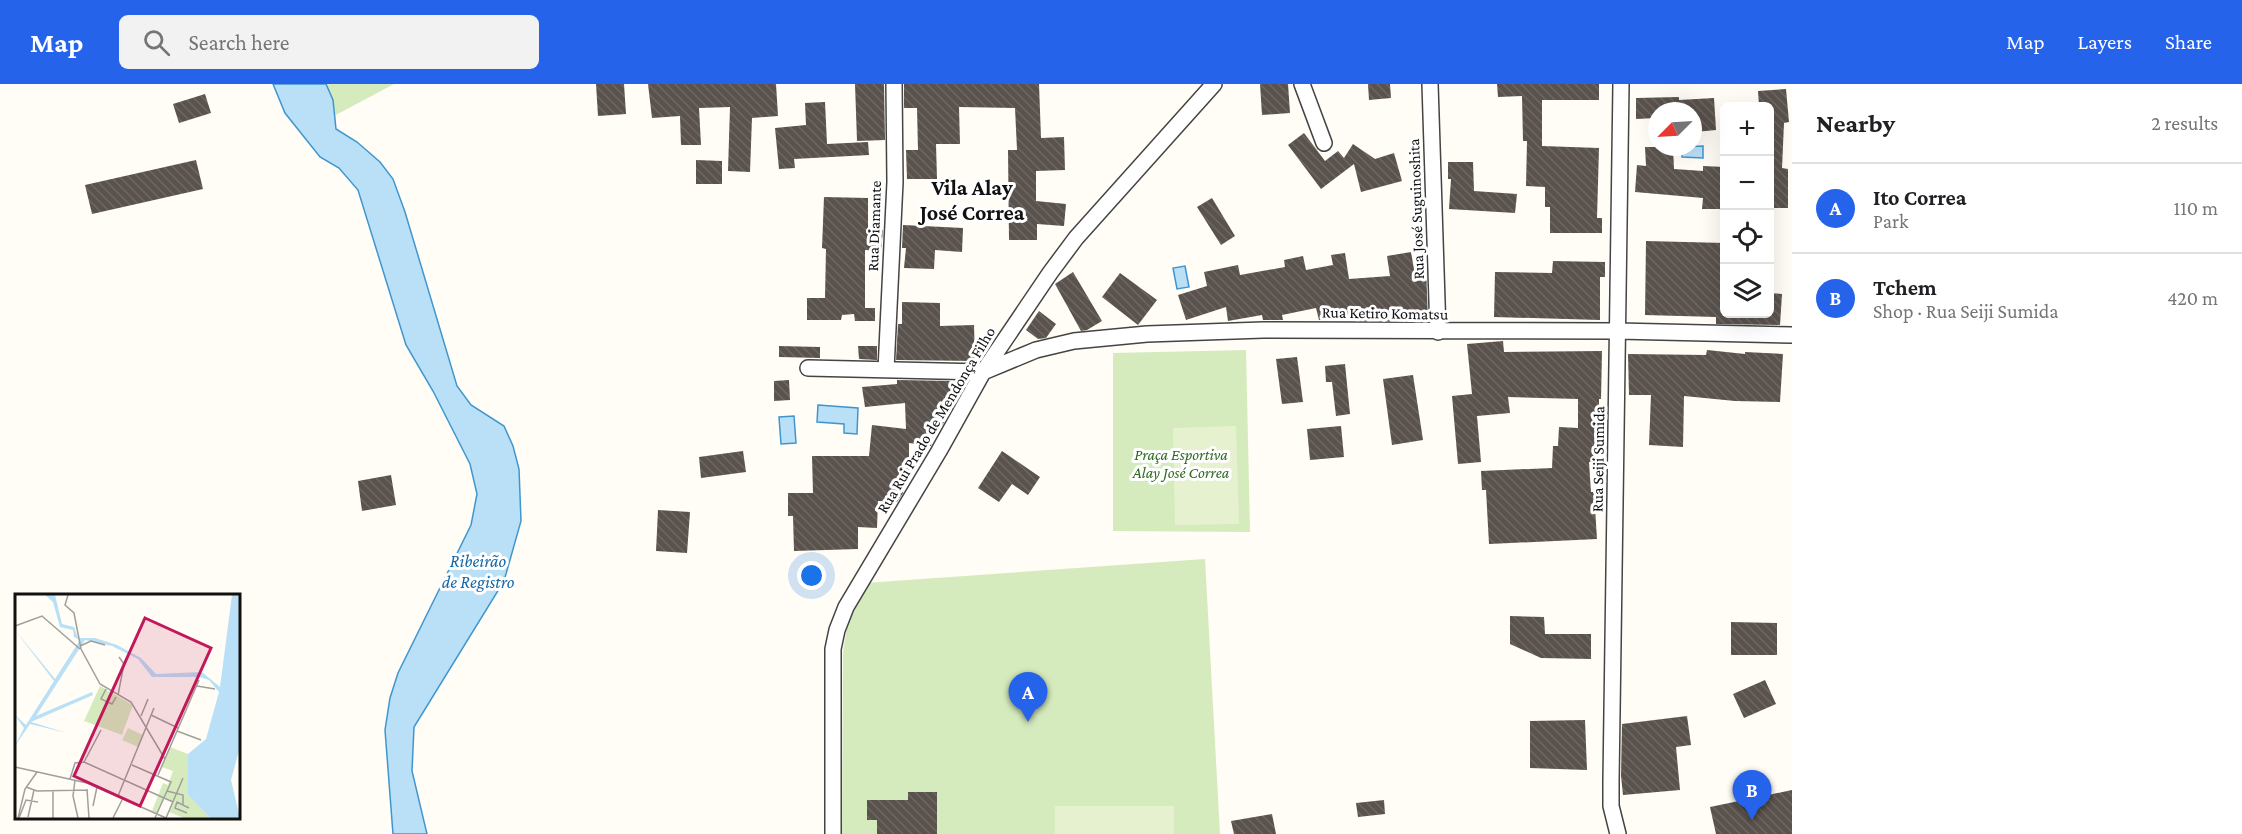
<!DOCTYPE html>
<html lang="en">
<head>
<meta charset="utf-8">
<style>
	:root { --surface:#fff; --page:#f2f2f2; --text:#202124; --muted:#757577; --line:#e0e0e0; --accent:#2563eb }
	body { margin:0; font-family:"Crimson Pro",serif; background:var(--page); color:var(--text) }
	.controls { position:absolute; right:18px; top:18px; display:grid; overflow:hidden; border-radius:9px; box-shadow:0 6px 24px #0002 }
	.controls button { width:54px; height:54px; display:grid; place-items:center; padding:0; border:0; border-bottom:2px solid var(--line); background:var(--surface); color:var(--text); font:30px sans-serif }
	.compass { position:absolute; left:1648px; top:18px; width:54px; height:54px; border-radius:50%; background:var(--surface); box-shadow:0 6px 24px #0002; rotate:246deg }
	.you { position:absolute; left:812px; top:492px; width:21px; height:21px; margin:-15px; border:4px solid #fff; border-radius:50%; background:#1a73e8; box-shadow:0 0 0 9px #1a73e833 }
	.badge { display:grid; place-items:center; width:39px; height:39px; border-radius:50%; background:var(--accent); color:#fff; font-size:20px; font-weight:700 }
	.pin { position:absolute; translate:-50% -50px; filter:drop-shadow(0 2px 3px #0008) }
	.pin::after { content:''; position:absolute; top:32px; width:21px; height:18px; background:inherit; clip-path:polygon(0 0,100% 0,50% 100%) }
	.list { margin:0; padding:0; list-style:none }
	h2 { display:flex; justify-content:space-between; align-items:center; height:78px; margin:0; padding:0 24px; font-size:26px }
	h2 small { font-size:20px; font-weight:400; color:var(--muted) }
	.list li { display:grid; grid-template-columns:39px 1fr auto; gap:18px; align-items:center; box-sizing:border-box; height:90px; padding:0 24px; border-top:2px solid var(--line) }
	.list b { display:block; font-size:22px; white-space:nowrap }
	.list p { margin:0; font-size:20px; white-space:nowrap; color:var(--muted) }
	.list em { font-size:20px; font-style:normal; color:var(--muted) }
	.icon { flex:none; width:33px; height:33px; fill:none; stroke:currentColor; stroke-width:2; stroke-linecap:round; stroke-linejoin:round }
	.map { position:relative; flex:none; width:1792px; height:750px; overflow:hidden }
	header { display:flex; align-items:center; gap:36px; box-sizing:border-box; height:84px; padding:0 30px; background:var(--accent); color:#fff }
	header strong { font-size:28px }
	nav { display:flex; gap:33px; margin-inline-start:auto; font-size:21px }
	.search { width:420px; height:54px; background:var(--page); display:flex; align-items:center; gap:15px; box-sizing:border-box; padding:0 21px; border-radius:9px; color:var(--muted); font-size:22px }
	main { display:flex }
	aside { flex:1; background:var(--surface) }
	.map>svg:first-child { display:block }
	.park { fill:#d5ebbd }
	.pitch { fill:#e6f2cf }
	.water { fill:#b9e0f7; stroke:#3f96cf; stroke-width:1.5 }
	.building { fill:url(#building-back-hatch) }
	.lines { fill:none; stroke-linecap:round; stroke-linejoin:round }
	.minor-casing { stroke:#444; stroke-width:18 }
	.minor { stroke:#fff; stroke-width:15 }
	.labels { text-anchor:middle; dominant-baseline:central; stroke-width:6; stroke-linejoin:round; paint-order:stroke }
	.street-label { font-size:16px; fill:#111; stroke:#fff }
	.park-label { font-size:16px; font-style:italic; fill:#2f6b1f; stroke:#fff }
	.water-label { font-size:18px; font-style:italic; fill:#1768a6; stroke:#fff }
	.district-label { font-size:22px; font-weight:bold; fill:#111; stroke:#fff }
	.inset-road { fill:none; stroke:#a09f9a; stroke-width:1.5 }
	.view { fill:#c2185b; fill-opacity:0.15; stroke:#c2185b; stroke-width:3 }
	.inset-edge { fill:none; stroke:#111; stroke-width:3 }
</style>
</head>
<body>
<header>
<strong>Map</strong>
<div class="search"><svg class="icon" aria-label="search" viewBox="0 0 24 24"><circle cx="10" cy="10" r="6"/><path d="M15 15l6 6"/></svg>Search here</div>
<nav><a>Map</a><a>Layers</a><a>Share</a></nav>
</header>
<main>
<div class="map">
<svg width="1792" height="750" viewBox="0 0 1792 750">
	<defs>
		<pattern id="building-back-hatch" width="6" height="6" patternUnits="userSpaceOnUse" patternTransform="scale(1.5)"><rect width="6" height="6" fill="#5a524d"/><path d="M-1 5l2 2M0 0l6 6M5-1l2 2" fill="none" stroke="#6d6662"/></pattern>
	</defs>
	<rect width="100%" height="100%" fill="#fffdf5"/>
	<path class="park" d="M295 0H394L317 41Z
		M1246 266 1250 448 1113 447V269Z
		M1205 475 1220 750H842L843 568 847 543 865 499Z"/>
	<path class="pitch" d="M1236 342 1239 440 1175 441 1173 344Z
		M1055 722H1174V750H1055Z"/>
	<path class="water" d="M273 0H326L333 16 336 45 357 58 380 78 393 95 405 128 457 302 471 321 504 342 513 362 519 385 521 437 504 497 414 643 412 687 427 750H393L385 646 390 614 398 589 471 441 477 410 470 380 433 307 406 261 358 106 339 84 320 73 285 29Z
		M1703 62V74L1682 73 1683 63Z
		M1185 182 1189 203 1177 205 1173 184Z
		M818 321 858 324 857 350 844 349V340L817 338Z
		M794 332 796 359 781 360 779 333Z"/>
	<path class="building" d="M596 0H624L626 30 598 32Z
		M648 0H776L778 32 752 34 750 88 728 87 730 23 699 24 701 61H681L680 32 652 34Z
		M855 0H884L885 56 857 57Z
		M904 0H1039L1041 54 1064 53 1065 86 1036 87V117L1066 120 1064 142 1037 140V156H1009L1008 66H1017L1015 24 959 23 960 60H936L937 95H907L906 66H918L917 24H904Z
		M1260 0H1288L1290 29 1262 31Z
		M1368 0H1390L1391 14 1369 16Z
		M1497 0H1599V16H1542V62L1599 64 1597 134H1602V149H1550V123H1545V103L1526 102 1527 57H1523L1522 12 1498 13Z
		M1786 5 1789 38 1784 39 1782 84 1788 85V124H1770V22H1759L1758 7Z
		M205 10 211 29 179 39 173 20Z
		M1679 13V16L1714 14 1716 46 1695 48 1694 27H1657V34L1636 35V14Z
		M825 18 827 60 868 58 869 71 794 75 795 84 779 85 775 44 806 41 805 19Z
		M1304 49 1325 77 1338 67 1344 74 1353 60 1375 75 1394 69 1402 97 1361 108 1354 80 1321 105 1288 61Z
		M1645 63H1673L1674 85 1703 87V82L1725 83V125H1702L1703 114 1635 108 1637 81 1646 82Z
		M196 76 203 105 92 130 85 101Z
		M696 76 722 77V100H696Z
		M1448 78H1473L1474 107 1517 110 1515 129 1449 125 1451 95H1448Z
		M824 113 868 114V145L883 146 881 167 865 166V224H875V237H855L854 230 842 231 841 236H807V214H825L826 165 822 164Z
		M1212 114 1235 152 1221 161 1197 123Z
		M903 141 963 144 962 168 935 166 934 185 904 184 906 164H902Z
		M1646 157 1725 159V230H1770V209L1782 210 1780 241 1716 240V233L1645 231Z
		M1411 168 1414 185 1426 182 1428 237H1359V231L1319 236 1316 224 1282 231 1283 236H1263L1262 231 1228 237 1226 223 1186 236 1178 211 1207 202 1204 188 1238 181 1240 191 1285 183 1284 176 1303 172 1306 186 1333 181 1331 171 1345 169 1349 195 1390 192 1387 172Z
		M1553 177 1605 178V193H1600V236L1494 233 1495 188 1552 189Z
		M1073 188 1102 237 1087 246 1081 247 1055 200Z
		M1120 189 1157 216 1138 241 1102 213Z
		M902 218 940 219V242L974 241 975 277 896 276 898 240H902Z
		M1039 227 1056 240 1046 254 1038 255 1026 246Z
		M1503 257 1504 268 1602 267 1601 315H1599V337H1597L1596 378H1589L1591 408H1594L1597 455 1489 460 1486 406H1482L1481 387 1552 384 1553 362H1558L1559 343 1578 344V315L1508 313 1510 329 1477 332 1481 378 1458 380 1452 312 1472 310 1467 260Z
		M779 262 820 263V274L779 273Z
		M858 262H877V276L859 275Z
		M1707 266 1745 270V268L1783 270 1780 318 1735 317 1684 312 1683 363 1649 361 1651 311H1629L1628 270 1706 271Z
		M1297 273 1303 318 1282 320 1276 275Z
		M1345 280 1350 330 1336 332 1332 298H1326L1325 282Z
		M1413 291 1423 356 1392 361 1383 295Z
		M789 296 790 316 774 317V297Z
		M897 296 954 297V319L942 342H934L931 362 909 359V390H904L903 409 897 418 878 417 877 444 858 443V465L794 467 793 432H788V409H813L812 372H869L872 341 906 345 905 319 865 323 862 303 897 300Z
		M1341 342 1344 373 1310 376 1307 345Z
		M743 367 746 388 701 394 699 373Z
		M1002 367 1040 393 1028 411 1012 400 999 418 978 404Z
		M391 391 396 421 362 427 358 397Z
		M658 426 690 428 687 469 656 467Z
		M1510 532 1544 533 1545 550H1591V575L1541 574 1510 560Z
		M1731 538 1777 539V571H1731Z
		M1765 596 1776 620 1744 634 1733 610Z
		M1687 632 1691 661 1676 663 1680 706 1623 711 1621 692 1622 640Z
		M1585 636 1587 686 1530 684V637Z
		M1792 706V750H1716L1710 723Z
		M908 708H937V750H877V736H867V716H908Z
		M1384 716 1385 730 1358 733 1356 719Z
		M1272 730 1276 750H1234L1231 737Z"/>
	<g class="lines">
		<defs>
			<path id="minor" d="M1302 0 1324 59
				M1430 0 1438 248
				M808 284 983 288 1036 266 1074 257 1147 250 1263 246 1618 247 1792 251
				M886 286 895 98 894 0
				M833 750V565L837 546 846 523 939 367 983 288 1050 189 1076 154 1214 0
				M1618 750 1611 722V697L1621 0"/>
		</defs>
		<use href="#minor" class="minor-casing"/>
		<use href="#minor" class="minor"/>
	</g>
	<g class="labels">
		<g class="street-label">
			<text transform="translate(1416 125) rotate(-92)">Rua José Suguinoshita</text>
			<text transform="translate(874 142) rotate(-88)">Rua Diamante</text>
			<text transform="translate(1385 229) rotate(1)">Rua Ketiro Komatsu</text>
			<text transform="translate(936 336) rotate(-59)">Rua Rui Prado de Mendonça Filho</text>
			<text transform="translate(1598 375) rotate(-89)">Rua Seiji Sumida</text>
		</g>
		<g class="park-label">
			<text x="1181" y="370">Praça Esportiva<tspan x="1181" dy="18">Alay José Correa</tspan></text>
		</g>
		<g class="water-label">
			<text x="478" y="477">Ribeirão<tspan x="478" dy="21">de Registro</tspan></text>
		</g>
		<g class="district-label">
			<text x="972" y="103">Vila Alay<tspan x="972" dy="25">José Correa</tspan></text>
		</g>
	</g>
	<g transform="translate(15 510)">
		<rect width="225" height="225" fill="#fffdf5"/>
		<path d="M85 92 118 111 107 141 69 127ZM113 134 128 141 123 153 107 146ZM155 153 173 160V201L195 224H169L154 218 158 208 149 204 142 219 137 217 148 189 153 191 158 177 147 173Z" fill="#d5ebbd"/>
		<path d="M30 1H40L47 30 59 33 63 44H80L102 51 126 64 141 80 187 78 205 93 217 1H225V153L216 186 225 224H195L173 201V160L191 145 204 98 194 86 184 83H137L123 65 97 52 70 46 21 122 77 98 78 101 16 128 52 139 15 130 0 152 9 134 0 121 11 131 39 87 0 36 40 85 65 46 59 43 58 36 45 33 38 8Z" fill="#b9e0f7"/>
		<path class="inset-road" d="M53 1 50 11 59 19 66 55 85 90 116 108 150 165M0 32 27 22 65 55M65 52 76 47 90 51M182 92 200 95M91 95 86 105 97 110 101 103M103 101 109 70 104 63M136 121 163 134M126 122 133 105M162 137 186 146M69 168 86 136M117 171 156 188 140 224M0 173 72 189 151 224M143 181 184 86M55 185 60 169 69 168 158 208M60 186 58 202 63 224M11 193 22 197 72 196M72 195 74 224M152 197 168 201V211M103 202 139 114M78 212 82 193M172 219 160 214 162 208 174 214M13 223 19 196M3 224 10 195 22 178M4 224 11 206 23 208M38 224V196M98 224 108 204M151 224 168 184"/>
		<path class="view" d="M130 24 196 54 125 212 59 182Z"/>
		<rect width="225" height="225" class="inset-edge"/>
	</g>
</svg>
<div class="controls">
<button>+</button>
<button>−</button>
<button><svg class="icon" aria-label="locate" viewBox="0 0 24 24"><circle cx="12" cy="12" r="6"/><path d="M12 2v4M12 18v4M2 12h4M18 12h4"/></svg></button>
<button><svg class="icon" aria-label="layers" viewBox="0 0 24 24"><path d="M12 4l9 5-9 5-9-5zM3 14l9 5 9-5"/></svg></button>
</div>
<svg class="compass" viewBox="-18 -18 36 36"><path d="M0-13l5 13h-10z" fill="#e53935"/><path d="M0 13l5-13h-10z" fill="#757577"/></svg>
<div class="you"></div>
<div class="pin badge" style="left:1028px;top:638px">A</div>
<div class="pin badge" style="left:1752px;top:736px">B</div>
</div>
<aside>
<h2>Nearby<small>2 results</small></h2>
<ul class="list">
<li><span class="badge">A</span><div><b>Ito Correa</b><p>Park</p></div><em>110 m</em></li>
<li><span class="badge">B</span><div><b>Tchem</b><p>Shop · Rua Seiji Sumida</p></div><em>420 m</em></li>
</ul>
</aside>
</main>
</body>
</html>
